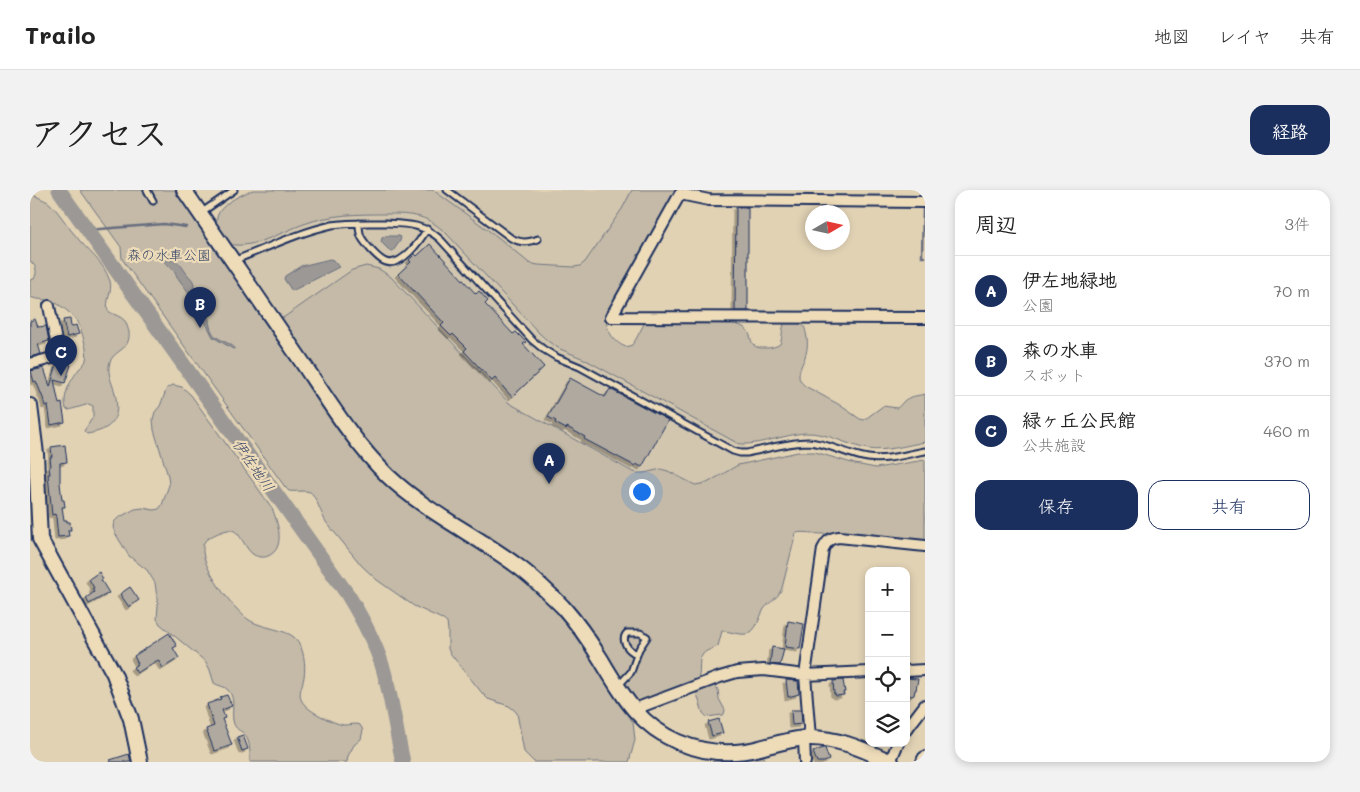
<!DOCTYPE html>
<html lang="ja">
<head>
<meta charset="utf-8">
<style>
	:root { --surface:#fff; --page:#f2f2f2; --text:#222; --muted:#767676; --line:#e0e0e0; --accent:#1b2f5e }
	body { margin:0; font-family:Mali,"Klee One",sans-serif; background:var(--page); color:var(--text) }
	.controls { position:absolute; right:15px; bottom:15px; display:grid; overflow:hidden; border-radius:10px; box-shadow:0 2px 8px #0003 }
	.controls button { width:45px; height:45px; display:grid; place-items:center; padding:0; border:0; border-bottom:1px solid var(--line); background:var(--surface); color:var(--text); font:25px sans-serif }
	.compass { position:absolute; left:775px; top:15px; width:45px; height:45px; border-radius:50%; background:var(--surface); box-shadow:0 2px 8px #0003; rotate:81deg }
	.you { position:absolute; left:611px; top:301px; width:18px; height:18px; margin:-12px; border:4px solid #fff; border-radius:50%; background:#1a73e8; box-shadow:0 0 0 8px #1a73e833 }
	.badge { display:grid; place-items:center; width:32px; height:32px; border-radius:50%; background:var(--accent); color:#fff; font-size:16px; font-weight:700 }
	.pin { position:absolute; translate:-50% -41px; filter:drop-shadow(0 1px 2px #0008) }
	.pin::after { content:''; position:absolute; top:26px; width:18px; height:15px; background:inherit; clip-path:polygon(0 0,100% 0,50% 100%) }
	.list { margin:0; padding:0; list-style:none }
	h2 { display:flex; justify-content:space-between; align-items:center; height:65px; margin:0; padding:0 20px; font-size:21px }
	h2 small { font-size:16px; font-weight:400; color:var(--muted) }
	.list li { display:grid; grid-template-columns:32px 1fr auto; gap:15px; align-items:center; box-sizing:border-box; height:70px; padding:0 20px; border-top:1px solid var(--line) }
	.list b { display:block; font-size:19px; white-space:nowrap }
	.list p { margin:0; font-size:16px; white-space:nowrap; color:var(--muted) }
	.list em { font-size:16px; font-style:normal; color:var(--muted) }
	.actions { display:flex; gap:10px; padding:15px 20px }
	.actions a { flex:1; padding:11px 0; border:1px solid var(--accent); border-radius:15px; text-align:center; font-size:18px; color:var(--accent) }
	.actions .main { background:var(--accent); color:#fff }
	.icon { flex:none; width:28px; height:28px; fill:none; stroke:currentColor; stroke-width:2; stroke-linecap:round; stroke-linejoin:round }
	.map { position:relative; flex:none; width:895px; height:572px; overflow:hidden; border-radius:15px }
	header { display:flex; align-items:center; gap:30px; box-sizing:border-box; height:70px; padding:0 25px; background:var(--surface); border-bottom:1px solid var(--line) }
	header strong { font-size:24px }
	nav { display:flex; gap:28px; margin-inline-start:auto; font-size:18px }
	.intro { display:flex; align-items:center; justify-content:space-between; box-sizing:border-box; height:120px; padding:0 30px }
	h1 { margin:0; font-size:35px }
	.button { padding:12px 22px; border-radius:15px; background:var(--accent); color:#fff; font-size:18px; font-weight:700 }
	main { display:flex; gap:30px; padding:0 30px }
	aside { flex:1; background:var(--surface); border-radius:15px; box-shadow:0 2px 8px #0003 }
	.map>svg:first-child { display:block }
	.built { fill:#d2c6ae }
	.green { fill:#c4baa7; stroke:#707482 }
	.water { fill:#9b9895; stroke:#686e7f }
	.lines { fill:none; stroke-linecap:round; stroke-linejoin:round }
	.stream { stroke:#686e7f; stroke-width:2.5 }
	.river { stroke:#9b9895; stroke-width:15 }
	.building { fill:#b0a99f; stroke:#1b2f5e; filter:url(#shadow) }
	.lane-casing { stroke:#1b2f5e; stroke-width:9 }
	.street-casing { stroke:#1b2f5e; stroke-width:14 }
	.secondary-casing { stroke:#1b2f5e; stroke-width:18 }
	.lane { stroke:#eedcb9; stroke-width:5 }
	.street { stroke:#eedcb9; stroke-width:10 }
	.secondary { stroke:#eedcb9; stroke-width:14 }
	.labels { text-anchor:middle; dominant-baseline:central; stroke-width:4.5; stroke-linejoin:round; paint-order:stroke }
	.park-label { font-size:14px; fill:#344469; stroke:#eedcb9 }
	.water-label { font-size:15px; font-style:italic; fill:#3b496c; stroke:#eedcb9 }
</style>
</head>
<body>
<header>
<strong>Trailo</strong>
<nav><a>地図</a><a>レイヤ</a><a>共有</a></nav>
</header>
<div class="intro"><h1>アクセス</h1><a class="button">経路</a></div>
<main>
<div class="map">
<svg width="895" height="572" viewBox="0 0 895 572">
	<defs>
		<filter id="shadow"><feDropShadow dx="-3" dy="3" stdDeviation="0" flood-color="#0004"/></filter>
	</defs>
	<rect width="100%" height="100%" fill="#e1d2b4"/>
	<filter id="ink" filterUnits="userSpaceOnUse"><feTurbulence type="fractalNoise" baseFrequency=".02" numOctaves="2"/><feDisplacementMap in="SourceGraphic" scale="10" xChannelSelector="R" yChannelSelector="G"/><feConvolveMatrix kernelMatrix="1 2 1 2 8 2 1 2 1" color-interpolation-filters="sRGB"/></filter>
	<g filter="url(#ink)">
		<path class="built" d="M403 0H602L592 19 555 72 550 76 544 77 507 75 499 73Z
			M315 24 383 25 401 31 416 43 509 143 519 152 554 169 706 253 716 254 717 272 701 279 677 293 671 295H665L660 293 638 281 631 279 614 283H607L601 281 479 213 361 87 322 80 250 130 196 51 201 55 207 56 288 29Z"/>
		<path class="green" d="M50 0H145L305 234 336 274 372 308 392 323 465 369 498 394 527 423 541 439 553 456 590 516 603 532 605 550 599 572H504L494 562 487 523 483 519 479 516 458 509 452 503 420 463 418 459V440L417 433 412 429 384 416 347 390 332 376 296 332C292 326 285 304 280 302 275 300 265 302 259 301L255 297 92 69 91 57Z
			M223 0H403L469 48 499 73 508 75 544 77 550 76 555 72 592 19 602 0H647L577 125C574 138 584 153 596 157L602 155 606 149 615 132 621 130C642 131 698 128 713 137 726 144 715 159 735 158 741 158 746 157 750 154 753 147 751 140 755 132 766 131 774 130 776 143 778 151 778 158 775 167 773 173 769 179 769 186 769 190 772 193 775 196L808 214 830 229 834 230 853 216 867 218C869 217 871 214 873 212 878 206 888 206 895 204V252C878 255 855 262 838 259 816 255 797 242 775 243 757 244 720 258 707 253L554 169 530 159 519 152 509 143 416 43C408 36 400 30 390 27 379 24 368 24 356 24 328 24 301 24 274 34 254 41 227 57 205 55 198 55 195 50 191 44 175 21 205 7 223 0Z
			M0 4C6 6 12 9 18 12 29 21 36 35 45 45 58 62 72 69 80 91 83 101 75 111 78 121 84 125 91 126 95 131 97 134 98 139 99 142 101 163 80 159 79 177 78 186 83 195 85 203 91 229 82 240 57 244L54 241 63 227V216L59 214 39 220 36 219C32 204 41 190 49 179 52 176 55 174 56 170 59 162 51 140 48 132 42 124 30 114 21 111 14 109 7 110 0 107V90L4 89C8 82 6 75 0 71Z
			M336 76 349 79 361 87 479 213 601 281 607 283H614L631 279 638 281 665 295 677 293 708 275 768 262H785L825 274 846 278 895 270V353C861 349 827 344 793 344 784 344 775 341 766 343L752 398C747 410 741 410 734 419 729 427 727 442 716 444 708 445 700 441 692 441L688 456C683 459 676 460 673 464 666 472 673 484 666 492L613 512 606 513 551 431 362 282 330 246 250 130 322 80Z
			M143 195 152 197 161 205 242 318C247 331 257 358 238 366 234 368 228 367 224 365 215 360 211 342 202 340 197 338 178 347 175 351 173 354 173 355 173 358 171 377 203 419 219 430 231 438 256 439 265 448 274 457 276 475 274 487 272 498 266 506 275 515 280 522 307 535 315 535 321 535 324 533 330 535L333 540 331 549 324 555 318 566 317 572H220C220 562 221 549 212 542 209 540 206 539 204 534 200 524 207 509 198 500 195 496 188 496 184 493L180 480 176 472 130 434 127 429 128 415 125 393 117 380 99 366 85 343 83 337 84 332 88 328 105 319 113 318 124 320 129 319 132 315 139 295 138 286 124 240 123 229 125 222 130 216 137 198Z
			M680 495 684 496 688 499 689 509 695 520 694 524 692 525 677 527 673 523 666 501Z
			M729 566 734 567 737 572H682L688 569H713Z"/>
		<path class="water" d="M355 46H369L371 47 370 51 363 61H360L351 52 352 48Z
			M300 69 303 70 309 77 262 101 254 89 255 86 271 76Z
			M139 70C150 70 151 76 157 84 160 88 163 89 164 94 164 99 162 110 167 114 168 115 175 115 175 115L178 117C179 126 178 139 185 146 190 150 199 153 204 157L205 158 203 159 183 147 175 131 161 109 157 100 147 87 144 80 135 73V71Z"/>
		<g class="lines">
			<path class="stream" d="M893 0V7
				M893 17 892 67H894
				M57 40 134 34 156 37"/>
			<path class="river" d="M29 0 318 405C332 428 345 452 353 478 362 509 366 541 373 572"/>
		</g>
		<path class="building" d="M706 17H718V121H705Z
			M400 54 446 104 449 101 458 111 455 114 483 144 486 142 496 152 493 154 514 177 482 207 465 188 462 191 434 161 437 158 423 144 421 146 411 136 414 133 368 84 381 72 379 70 385 64 387 66Z
			M5 129 8 137 16 136 19 151 8 154 11 164 0 167V131Z
			M40 129 41 137 46 135 49 144 37 147 33 130Z
			M32 172 41 175 35 193 24 190 29 214 32 213 35 232 21 235 18 215 15 216 13 208 6 191 4 192 1 181 14 178 20 197 27 174Z
			M540 188 575 207 580 199 638 230 612 277 606 274 605 276 554 249 555 247 537 237 536 239 525 233 526 231 518 227Z
			M35 255 37 272 30 273V293L32 310H34L35 317H32L34 330H37V332H40L41 340H38L39 346 28 347 26 327 25 324 22 325 18 284H20L19 277 21 276 20 267H22L21 257Z
			M69 382 73 389 71 390 79 403 59 414 56 408 64 402 62 399 64 398 59 389Z
			M100 397 109 410 99 417 90 404Z
			M758 431 774 434 770 459 755 457Z
			M139 443 147 456 143 458 149 468 133 478 128 470 107 483 103 477 108 474 104 466Z
			M742 457 754 459 750 475 740 474Z
			M876 488 888 489 886 500H885L884 505 882 506 876 505Z
			M756 490 768 491 769 504 758 507Z
			M813 490 815 502H813L814 505 806 506 805 504H804L803 491Z
			M197 505 202 516 192 520 195 528 192 529 202 555 185 561 184 560 176 539 184 536 177 514 191 509 190 507Z
			M761 520H771L772 534 762 535Z
			M689 529 693 543 682 546 678 532Z
			M213 545 218 559 212 561 207 547Z
			M793 558H795L799 570 794 572H787L783 562Z
			M99 564 101 572H80V570Z"/>
		<g class="lines">
			<defs>
				<path id="lane" d="M117 0 123 11
					M417 0 481 48C491 53 497 53 508 49
					M172 22 204 0
					M329 33C329 47 332 49 341 60 346 65 350 70 356 72 372 77 390 51 397 39
					M204 71 208 69C239 57 270 42 302 35 320 32 338 33 356 33 378 34 393 34 410 49L502 150 513 159 526 167 550 177 703 261 710 263H717C736 259 759 252 778 252 799 253 817 265 838 268 856 271 877 264 895 261
					M589 495 601 482 609 459 617 447 610 443H597C590 450 598 461 607 464"/>
				<path id="street" d="M895 12 679 10 650 4 581 127 895 128
					M0 174 29 166 19 116
					M876 481 895 480
					M605 521 610 517 690 487 707 482 734 480 775 485 839 482
					M876 540 895 515
					M780 548 775 485 793 359C797 351 800 348 809 347L895 356
					M774 549 775 572
					M860 572 868 553"/>
				<path id="secondary" d="M154 0C193 56 231 113 270 169 297 209 323 252 358 286 396 322 444 344 486 375 503 387 518 402 533 417 547 433 559 450 570 468 592 504 607 534 648 552 674 563 703 565 730 558 745 554 761 549 777 548 807 547 834 560 861 572
					M0 216 6 264 10 349 84 484 101 529 110 572
					M894 572 895 569"/>
			</defs>
			<use href="#lane" class="lane-casing"/>
			<use href="#street" class="street-casing"/>
			<use href="#secondary" class="secondary-casing"/>
			<use href="#lane" class="lane"/>
			<use href="#street" class="street"/>
			<use href="#secondary" class="secondary"/>
		</g>
	</g>
	<g class="labels">
		<g class="park-label">
			<text x="139" y="64">森の水車公園</text>
		</g>
		<g class="water-label">
			<text transform="translate(224 275) rotate(55)">伊佐地川</text>
		</g>
	</g>
</svg>
<div class="controls">
<button>+</button>
<button>−</button>
<button><svg class="icon" aria-label="locate" viewBox="0 0 24 24"><circle cx="12" cy="12" r="6"/><path d="M12 2v4M12 18v4M2 12h4M18 12h4"/></svg></button>
<button><svg class="icon" aria-label="layers" viewBox="0 0 24 24"><path d="M12 4l9 5-9 5-9-5zM3 14l9 5 9-5"/></svg></button>
</div>
<svg class="compass" viewBox="-18 -18 36 36"><path d="M0-13l5 13h-10z" fill="#e53935"/><path d="M0 13l5-13h-10z" fill="#767676"/></svg>
<div class="you"></div>
<div class="pin badge" style="left:519px;top:294px">A</div>
<div class="pin badge" style="left:170px;top:138px">B</div>
<div class="pin badge" style="left:31px;top:186px">C</div>
</div>
<aside>
<h2>周辺<small>3件</small></h2>
<ul class="list">
<li><span class="badge">A</span><div><b>伊左地緑地</b><p>公園</p></div><em>70 m</em></li>
<li><span class="badge">B</span><div><b>森の水車</b><p>スポット</p></div><em>370 m</em></li>
<li><span class="badge">C</span><div><b>緑ヶ丘公民館</b><p>公共施設</p></div><em>460 m</em></li>
</ul>
<div class="actions"><a class="main">保存</a><a>共有</a></div>
</aside>
</main>
</body>
</html>
